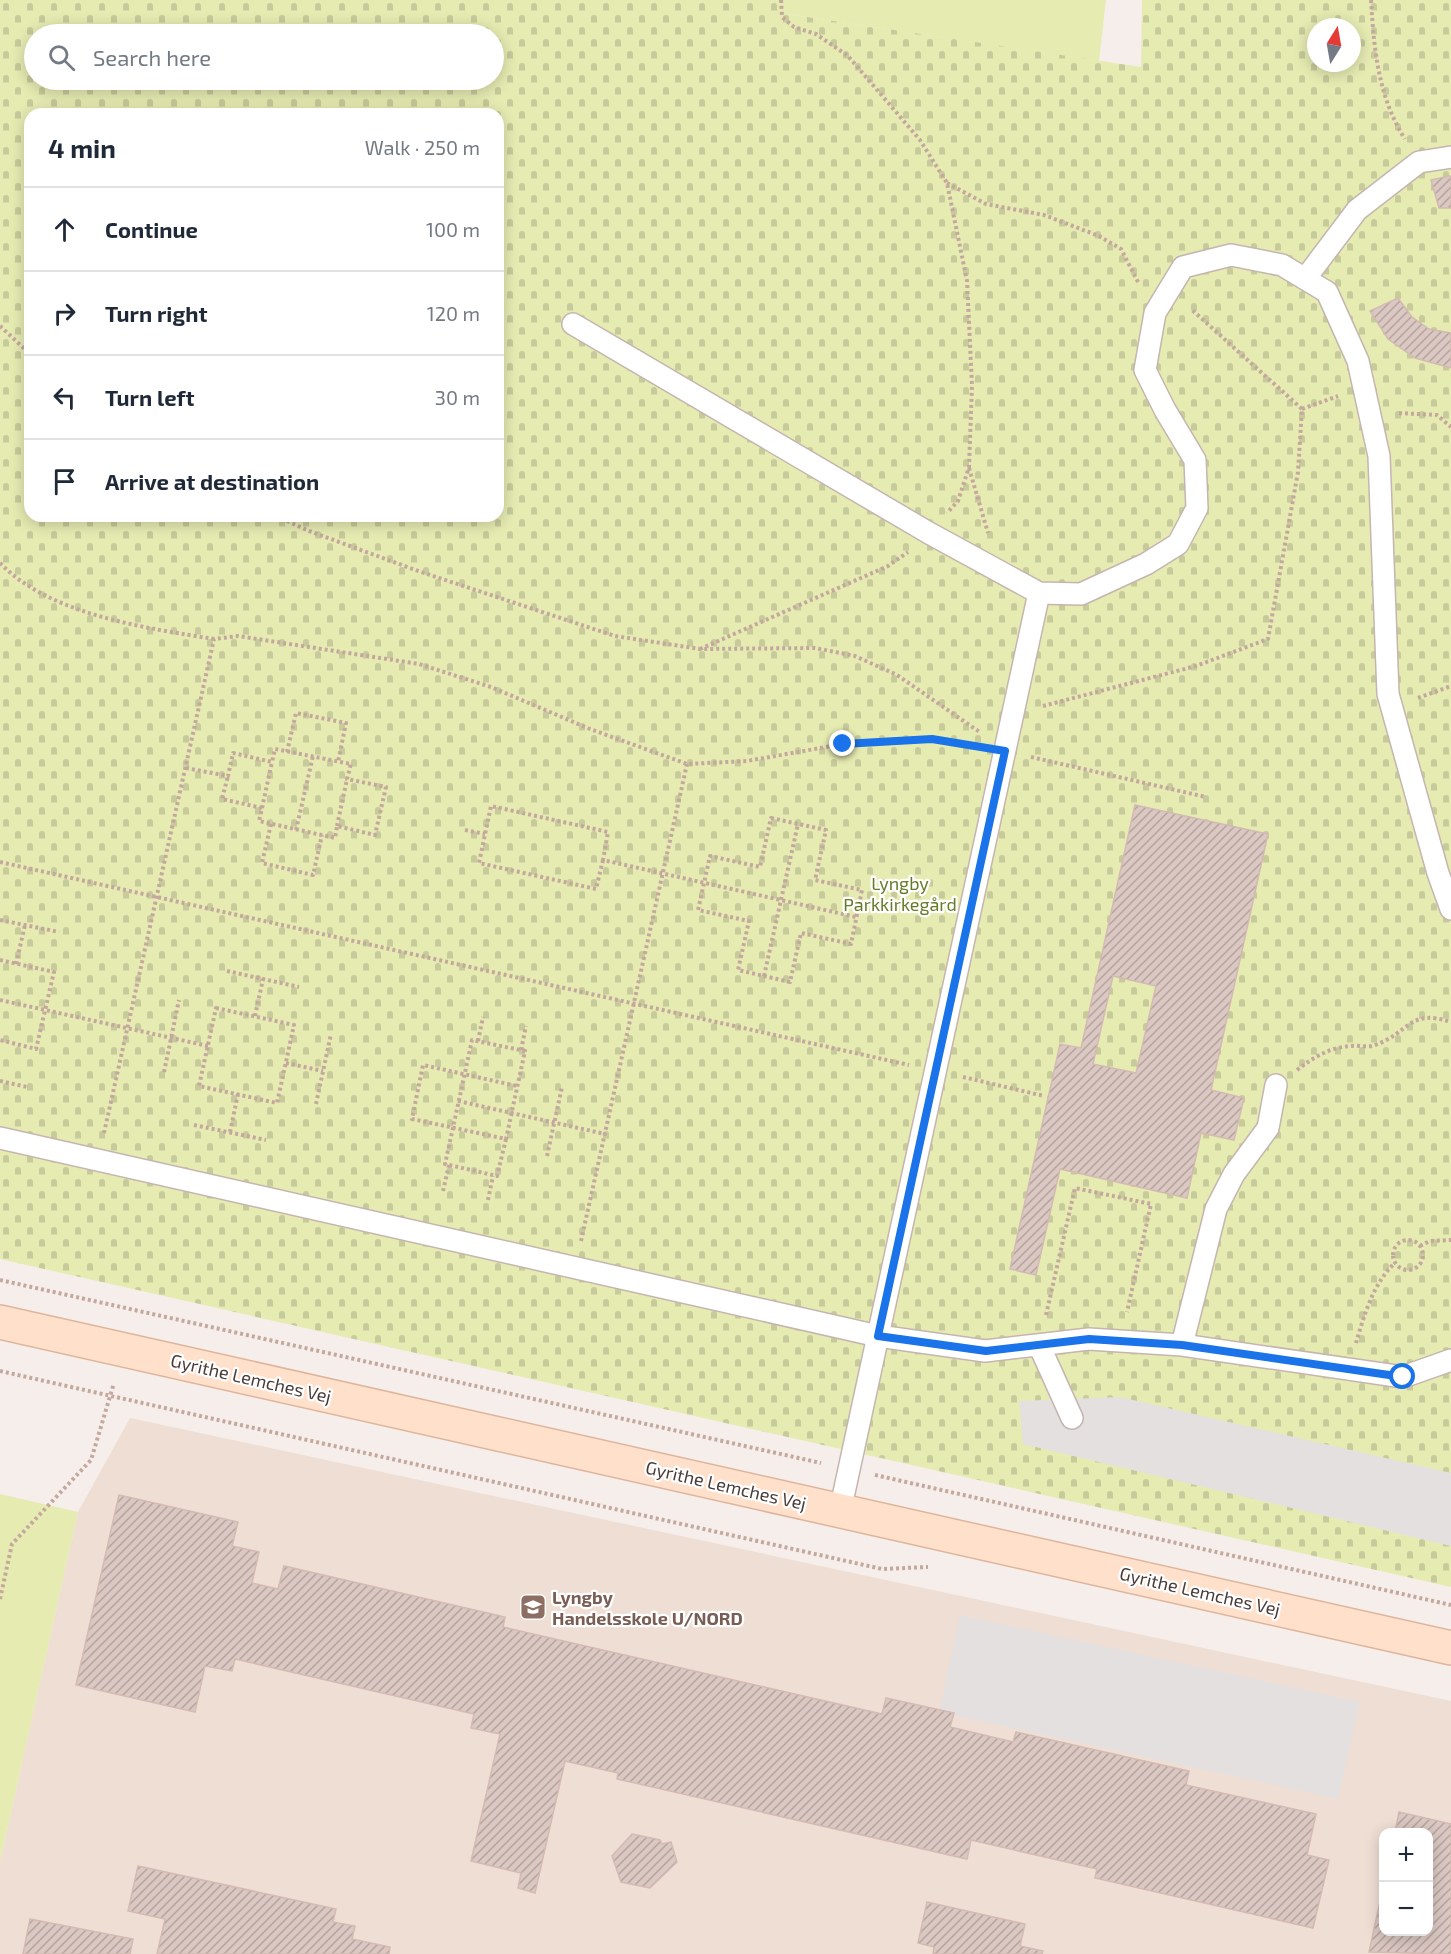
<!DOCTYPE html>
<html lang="en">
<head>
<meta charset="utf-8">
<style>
	:root { --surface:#fff; --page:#f6f6f7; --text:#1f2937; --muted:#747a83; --line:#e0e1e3 }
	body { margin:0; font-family:"Exo 2",sans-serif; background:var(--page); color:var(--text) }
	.controls { position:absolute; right:18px; bottom:18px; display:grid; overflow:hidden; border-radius:12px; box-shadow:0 3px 15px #0003 }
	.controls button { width:54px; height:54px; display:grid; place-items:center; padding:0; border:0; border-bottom:2px solid var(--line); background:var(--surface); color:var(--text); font:30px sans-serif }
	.compass { position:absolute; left:1307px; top:18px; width:54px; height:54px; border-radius:50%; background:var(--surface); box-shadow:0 3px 15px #0003; rotate:11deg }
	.stop { position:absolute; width:18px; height:18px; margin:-14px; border:4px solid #1a73e8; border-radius:50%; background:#fff }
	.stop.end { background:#1a73e8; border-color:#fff; box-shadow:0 2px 6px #0008 }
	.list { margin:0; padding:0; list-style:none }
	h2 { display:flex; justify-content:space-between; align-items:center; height:78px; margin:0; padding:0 24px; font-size:26px }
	h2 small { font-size:20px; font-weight:400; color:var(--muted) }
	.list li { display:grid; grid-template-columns:39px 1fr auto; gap:18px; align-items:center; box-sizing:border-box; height:84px; padding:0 24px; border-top:2px solid var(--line) }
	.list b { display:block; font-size:22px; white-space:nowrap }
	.list em { font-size:20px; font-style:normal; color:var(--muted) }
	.icon { flex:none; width:33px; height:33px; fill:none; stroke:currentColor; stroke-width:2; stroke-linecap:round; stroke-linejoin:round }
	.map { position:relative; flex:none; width:1451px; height:1954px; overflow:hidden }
	.search { position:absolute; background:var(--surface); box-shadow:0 3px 15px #0003; left:24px; top:24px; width:480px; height:66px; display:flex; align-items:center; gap:15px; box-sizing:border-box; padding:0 21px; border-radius:33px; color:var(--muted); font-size:22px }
	.panel { position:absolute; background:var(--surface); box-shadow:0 3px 15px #0003; left:24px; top:108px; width:480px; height:414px; border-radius:18px }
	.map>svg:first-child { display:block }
	.education { fill:#efded4; fill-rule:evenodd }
	.green { fill:#e6ebb2 }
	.cemetery { fill:url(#cemetery-stones); fill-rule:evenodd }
	.parking { fill:#e4e0df }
	.building { fill:url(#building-hatch); stroke:#d3bab2; stroke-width:1.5; fill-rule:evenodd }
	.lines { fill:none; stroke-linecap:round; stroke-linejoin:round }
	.lane-casing { stroke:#c5b5af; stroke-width:24 }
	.secondary-casing { stroke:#deb59c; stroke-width:36 }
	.path { stroke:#c4a89d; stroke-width:4; stroke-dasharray:3 3; stroke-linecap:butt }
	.lane { stroke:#fff; stroke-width:21 }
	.secondary { stroke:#ffe0cb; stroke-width:33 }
	.route { stroke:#1a73e8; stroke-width:8 }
	.labels { text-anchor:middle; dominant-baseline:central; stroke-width:4.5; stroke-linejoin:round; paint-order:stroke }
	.park-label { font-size:18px; fill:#657a26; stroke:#fff }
	.street-label { font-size:18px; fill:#4a3c38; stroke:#fff }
	.education-label { font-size:18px; font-weight:bold; fill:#785e54; stroke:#fff; text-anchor:start }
</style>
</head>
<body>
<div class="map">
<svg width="1451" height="1954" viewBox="0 0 1451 1954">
	<defs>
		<pattern id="cemetery-stones" width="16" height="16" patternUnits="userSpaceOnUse" patternTransform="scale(1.5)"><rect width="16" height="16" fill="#e6ebb2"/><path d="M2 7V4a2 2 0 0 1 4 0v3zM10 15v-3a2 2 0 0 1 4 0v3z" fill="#c7ca9a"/></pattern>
		<pattern id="building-hatch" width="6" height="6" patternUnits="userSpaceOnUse" patternTransform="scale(1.5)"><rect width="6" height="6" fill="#dbc8c2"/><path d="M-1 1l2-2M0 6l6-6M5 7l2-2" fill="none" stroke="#b4a49f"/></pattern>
	</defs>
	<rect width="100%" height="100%" fill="#f6eeea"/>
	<path class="education" d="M130 1418 1451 1701V1954H0V1862L78 1512ZM1384 1832H1428V1932H1384Z"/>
	<path class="green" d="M787 0H1106L1099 61 787 14Z
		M0 1494 78 1512 0 1862Z"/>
	<path class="cemetery" d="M0 0H787V14L1141 67 1142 0H1451V1587L0 1259ZM1316 27H1352V63H1316ZM34 34H494V80H34ZM30 114H498V516H30Z"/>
	<path class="parking" d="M1120 1397 1451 1473V1546L1023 1444 1019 1401Z
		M960 1615 1360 1702 1338 1799 939 1712Z"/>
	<path class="building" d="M1449 176H1451V208H1439L1431 180Z
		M1398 298 1412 317 1429 329 1451 333V368L1415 358 1388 339 1370 311Z
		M1135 805 1268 834 1211 1090 1244 1098 1234 1140 1201 1133 1187 1198 1060 1169 1036 1275 1010 1269 1060 1044 1081 1048ZM1113 976 1156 986 1136 1073 1093 1064Z
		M119 1495 238 1522 232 1546 259 1552 252 1583 278 1589 284 1566 505 1617 503 1627 882 1714 886 1698 954 1713 950 1727 1013 1742 1016 1732 1189 1771 1186 1785 1316 1814 1307 1855 1329 1860 1313 1928 1095 1878 1097 1869 971 1840 967 1859 617 1779 618 1773 565 1761 535 1893 518 1888 521 1873 471 1861 500 1734 471 1728 474 1714 235 1659 232 1671 205 1666 195 1712 76 1685Z
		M1399 1812 1451 1824V1954L1369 1952 1384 1883V1932H1428V1832H1395Z
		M632 1834 660 1840 662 1844 671 1842 677 1862 650 1888 621 1882 612 1856Z
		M138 1866 336 1909 333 1922 355 1926 352 1939 390 1947 389 1954H157L165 1919 128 1911Z
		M927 1902 1025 1924 1020 1946 1043 1951 1042 1954H933L934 1947 918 1943Z
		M30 1919 133 1939 130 1954H23Z"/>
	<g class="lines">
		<defs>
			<path id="lane" d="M1305 279 1357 210 1419 162 1451 157
				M573 324 929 533 1039 593 1081 594 1146 564 1178 544 1197 508 1195 460 1165 410 1145 370 1155 313 1183 267 1231 255 1282 265 1327 292 1358 361 1379 456 1388 694 1438 873 1451 909
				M0 1138 878 1336 985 1351 1089 1339 1182 1345 1403 1377 1451 1360
				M1039 1345 1072 1418
				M1182 1345 1216 1209 1234 1174 1268 1128 1276 1085
				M840 1511 1039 593"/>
			<path id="secondary" d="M0 1322 1451 1648"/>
		</defs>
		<use href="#lane" class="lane-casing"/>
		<use href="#secondary" class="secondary-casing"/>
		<path class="path" d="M781 0 782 17 794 27 816 34 848 56 920 140 947 183 967 281 972 385 969 467 958 501 947 513
			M1371 0C1374 49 1378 97 1405 139
			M947 183 986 204 1044 215 1099 236 1121 249 1139 284
			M0 326 30 354
			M1302 409 1338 396
			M1399 413 1437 415 1451 427
			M969 468 988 533
			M276 516 309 531 421 572 615 636 700 649 815 648 855 656 897 675 981 733
			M0 563C50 615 146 628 214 639
			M700 649 888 566 908 552
			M1418 698 1451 686
			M1043 706 1196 666 1268 639 1298 472 1302 409 1191 309
			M287 752 296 713 346 723 338 762
			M1031 757 1206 797
			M186 768 228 776 233 753 272 762 275 749 351 764 347 779 386 787 375 835 337 826 335 838 259 821 262 808 222 799 228 776
			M262 808 272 762
			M771 818 826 830 815 880 862 890 851 944 801 933 790 982 738 970 749 921 698 910 710 856 760 867Z
			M271 824 262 863 313 875 322 835
			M337 826 347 779
			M296 830 313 756
			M465 830 485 834
			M603 860 596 889 479 863 491 806 608 832 603 860 856 917
			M0 862 909 1065
			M0 920 59 932
			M0 960 54 972 36 1049 0 1040
			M16 964 25 925
			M227 971 299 987
			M764 976 798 824
			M0 1000 208 1046
			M216 1008 294 1025 277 1103 199 1086Z
			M255 1016 263 979
			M478 1041 483 1017
			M521 1050 526 1026
			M286 1063 323 1071
			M1297 1070C1314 1057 1330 1047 1352 1046 1360 1045 1368 1048 1375 1045 1410 1033 1408 1008 1451 1022
			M164 1072 179 1000
			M963 1077 1044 1096
			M0 1081 27 1087
			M458 1101 605 1134
			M316 1104 331 1034
			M194 1125 266 1140
			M230 1132 238 1094
			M104 1133 214 639 238 636 419 664 491 687 590 729 687 764 747 761 843 744 932 739 976 746
			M506 1139 497 1176 445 1164C454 1123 463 1082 472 1040L525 1051 506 1139 412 1119 423 1065 517 1086
			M547 1156 562 1087
			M443 1191 449 1165
			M488 1200 493 1176
			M1393 1255a15 15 0 1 1 30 0a15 15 0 1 1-30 0Z
			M581 1241 687 764
			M1420 1246 1430 1241 1451 1240
			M0 1280 821 1463
			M1046 1315 1075 1188 1151 1204 1127 1312
			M1356 1343C1364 1316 1373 1283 1395 1263
			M0 1371 882 1569 928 1567
			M875 1475 1451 1605
			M0 1599 12 1544 91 1460 114 1383"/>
		<use href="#lane" class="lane"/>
		<use href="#secondary" class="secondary"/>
	</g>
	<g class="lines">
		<path class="route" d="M843 744 932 739 1005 751 878 1336 986 1351 1089 1339 1182 1345 1403 1377"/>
	</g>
	<defs>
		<symbol id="school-square" viewBox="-11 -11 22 22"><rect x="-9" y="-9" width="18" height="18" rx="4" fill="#8d6e63" stroke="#fff"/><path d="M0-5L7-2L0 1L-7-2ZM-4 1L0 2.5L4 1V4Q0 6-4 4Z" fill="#fff"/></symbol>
	</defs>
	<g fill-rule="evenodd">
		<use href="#school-square" x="518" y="1592" width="30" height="30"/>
	</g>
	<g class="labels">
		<g class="park-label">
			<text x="900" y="883">Lyngby<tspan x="900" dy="21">Parkkirkegård</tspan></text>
		</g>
		<g class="street-label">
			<text transform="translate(251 1378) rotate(13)">Gyrithe Lemches Vej</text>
			<text transform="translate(726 1485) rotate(13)">Gyrithe Lemches Vej</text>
			<text transform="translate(1200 1591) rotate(13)">Gyrithe Lemches Vej</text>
		</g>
		<g class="education-label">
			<text x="552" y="1597">Lyngby<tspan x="552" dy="21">Handelsskole U/NORD</tspan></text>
		</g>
	</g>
</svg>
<div class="controls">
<button>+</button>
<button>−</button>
</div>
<svg class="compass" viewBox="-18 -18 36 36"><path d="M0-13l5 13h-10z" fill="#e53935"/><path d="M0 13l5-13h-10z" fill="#747a83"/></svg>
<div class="stop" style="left:1403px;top:1377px"></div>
<div class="stop end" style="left:843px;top:744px"></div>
<div class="search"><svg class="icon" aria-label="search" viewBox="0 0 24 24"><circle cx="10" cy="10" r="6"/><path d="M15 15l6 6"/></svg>Search here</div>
<section class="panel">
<h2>4 min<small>Walk · 250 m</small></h2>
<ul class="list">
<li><svg class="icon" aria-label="ahead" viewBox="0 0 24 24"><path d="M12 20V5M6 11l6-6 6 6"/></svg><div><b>Continue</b></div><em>100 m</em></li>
<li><svg class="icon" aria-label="right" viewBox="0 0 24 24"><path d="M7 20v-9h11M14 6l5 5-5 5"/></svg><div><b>Turn right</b></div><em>120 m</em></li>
<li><svg class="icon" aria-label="left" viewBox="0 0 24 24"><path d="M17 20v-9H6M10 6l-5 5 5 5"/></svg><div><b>Turn left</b></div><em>30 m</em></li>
<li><svg class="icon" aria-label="arrive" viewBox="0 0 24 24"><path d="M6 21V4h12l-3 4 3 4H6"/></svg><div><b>Arrive at destination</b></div></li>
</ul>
</section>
</div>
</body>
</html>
